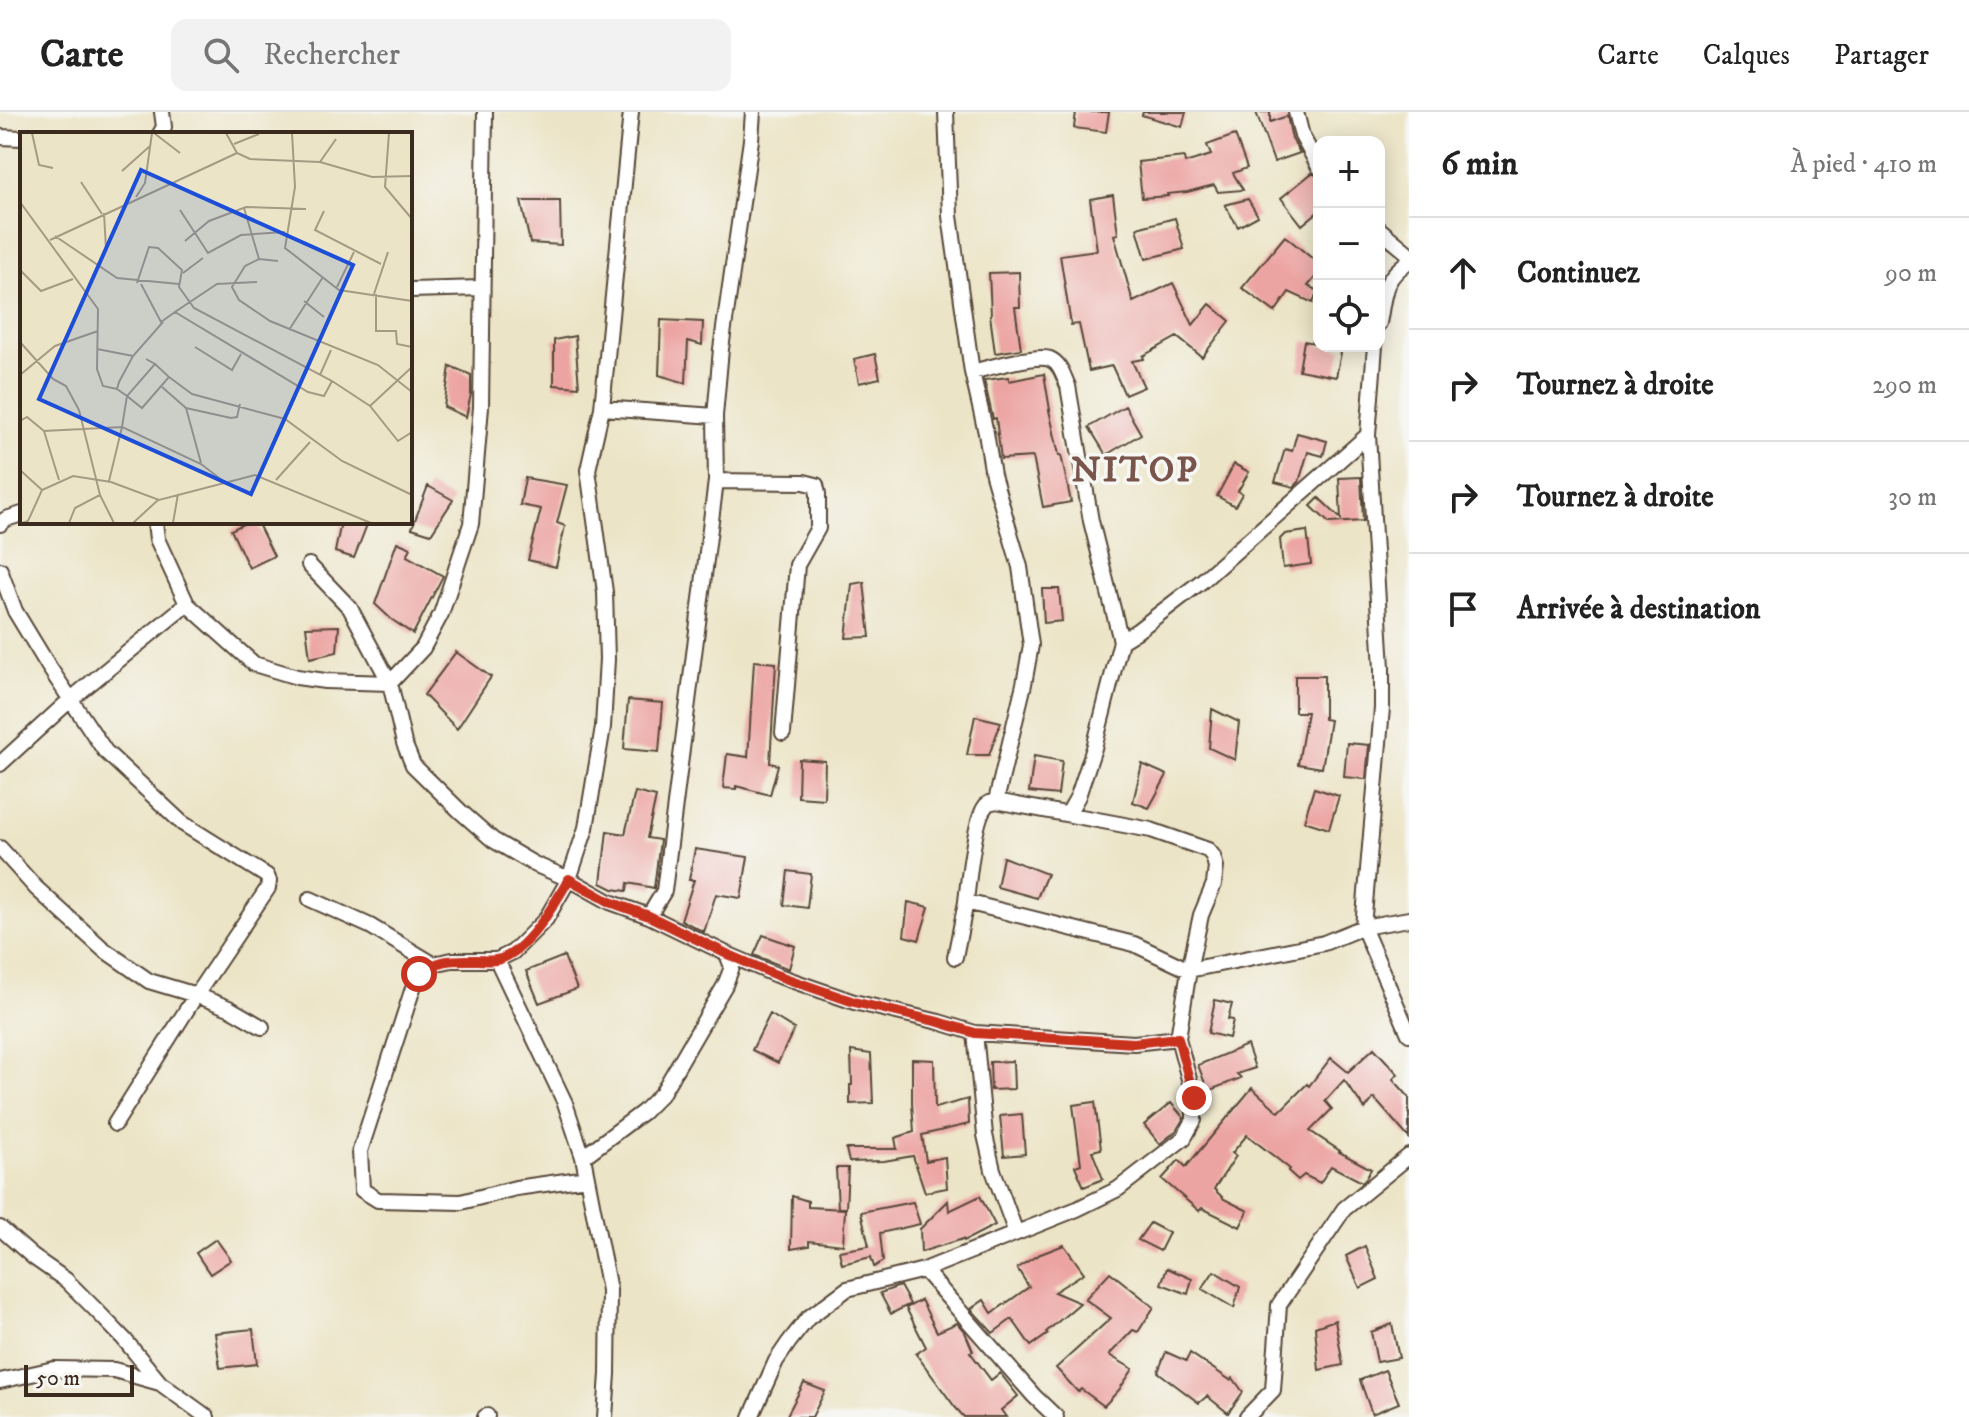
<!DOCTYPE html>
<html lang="fr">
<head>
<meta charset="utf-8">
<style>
	:root { --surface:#fff; --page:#f2f2f2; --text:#222; --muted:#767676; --line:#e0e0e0 }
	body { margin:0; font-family:"IM FELL DW Pica",serif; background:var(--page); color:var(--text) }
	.controls { position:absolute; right:24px; top:24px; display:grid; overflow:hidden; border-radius:16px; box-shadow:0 4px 20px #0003 }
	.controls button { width:72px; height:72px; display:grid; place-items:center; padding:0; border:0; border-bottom:2px solid var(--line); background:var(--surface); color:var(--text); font:40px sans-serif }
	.scale { position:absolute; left:24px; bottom:20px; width:110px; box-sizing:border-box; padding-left:8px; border:4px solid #3b2a1e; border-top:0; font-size:22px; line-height:28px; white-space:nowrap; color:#3b2a1e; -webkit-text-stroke:6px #f6f6f2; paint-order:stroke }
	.stop { position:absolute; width:24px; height:24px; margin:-18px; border:6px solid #c8321e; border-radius:50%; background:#fff }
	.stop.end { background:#c8321e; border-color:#fff; box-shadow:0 2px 8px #0008 }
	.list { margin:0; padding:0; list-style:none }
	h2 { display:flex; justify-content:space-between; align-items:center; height:104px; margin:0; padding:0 32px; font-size:34px }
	h2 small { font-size:26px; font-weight:400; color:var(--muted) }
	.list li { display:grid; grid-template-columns:52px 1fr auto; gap:24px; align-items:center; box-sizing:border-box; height:112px; padding:0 32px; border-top:2px solid var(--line) }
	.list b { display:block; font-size:30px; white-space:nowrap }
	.list em { font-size:26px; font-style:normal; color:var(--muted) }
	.icon { flex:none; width:44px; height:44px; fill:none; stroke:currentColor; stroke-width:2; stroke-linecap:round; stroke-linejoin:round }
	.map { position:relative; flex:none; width:1409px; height:1305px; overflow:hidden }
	header { display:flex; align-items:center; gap:48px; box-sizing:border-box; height:112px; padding:0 40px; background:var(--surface); border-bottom:2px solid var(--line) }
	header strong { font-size:38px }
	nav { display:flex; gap:44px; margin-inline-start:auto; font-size:28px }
	.search { width:560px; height:72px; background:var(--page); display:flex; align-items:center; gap:20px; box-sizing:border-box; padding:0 28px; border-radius:16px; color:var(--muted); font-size:30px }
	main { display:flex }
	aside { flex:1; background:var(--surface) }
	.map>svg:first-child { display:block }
	.building { fill:#eca4a2 }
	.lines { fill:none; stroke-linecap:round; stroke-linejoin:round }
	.minor-casing { stroke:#564637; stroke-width:18 }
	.minor { stroke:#fff; stroke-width:14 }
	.route { stroke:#c8321e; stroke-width:10 }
	.labels { text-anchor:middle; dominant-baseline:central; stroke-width:7; stroke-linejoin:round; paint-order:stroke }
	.district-label { font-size:36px; font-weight:bold; letter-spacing:2px; fill:#79554c; stroke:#f6f6f2 }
	.inset-road { fill:none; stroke:#a59a83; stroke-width:2 }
	.view { fill:#1d4ed8; fill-opacity:0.15; stroke:#1d4ed8; stroke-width:4 }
	.inset-edge { fill:none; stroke:#3b2a1e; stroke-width:4 }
</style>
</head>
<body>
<header>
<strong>Carte</strong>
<div class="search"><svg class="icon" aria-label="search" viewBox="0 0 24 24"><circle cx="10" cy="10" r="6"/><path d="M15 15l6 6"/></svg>Rechercher</div>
<nav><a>Carte</a><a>Calques</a><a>Partager</a></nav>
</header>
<main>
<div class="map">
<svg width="1409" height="1305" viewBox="0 0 1409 1305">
	<rect width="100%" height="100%" fill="#f6f6f2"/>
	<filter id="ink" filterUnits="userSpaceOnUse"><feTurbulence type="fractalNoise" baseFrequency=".0125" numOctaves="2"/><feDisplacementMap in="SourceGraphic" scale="16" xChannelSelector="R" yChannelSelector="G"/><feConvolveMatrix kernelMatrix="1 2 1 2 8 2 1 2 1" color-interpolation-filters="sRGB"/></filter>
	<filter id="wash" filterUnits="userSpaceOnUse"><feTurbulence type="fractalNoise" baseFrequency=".006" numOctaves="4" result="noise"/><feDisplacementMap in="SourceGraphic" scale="32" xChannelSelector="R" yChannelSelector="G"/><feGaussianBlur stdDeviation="1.8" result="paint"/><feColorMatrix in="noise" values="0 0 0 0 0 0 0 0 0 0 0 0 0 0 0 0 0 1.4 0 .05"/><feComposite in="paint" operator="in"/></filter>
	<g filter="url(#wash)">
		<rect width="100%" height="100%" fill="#ece4c6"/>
		<g id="blocks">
			<path class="building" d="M1076 0H1109L1106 20 1074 16Z
				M1143 0H1186L1182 15 1142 3Z
				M1256 0H1270V10L1287 4 1292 27 1300 41 1274 50Z
				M1235 23 1247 56 1233 61 1243 78 1218 80 1214 73 1187 80 1167 82 1168 84 1142 86 1138 50 1184 45 1185 51 1211 43 1207 33Z
				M1312 61 1319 65V99L1302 113 1281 86Z
				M1113 83 1118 122 1114 123 1133 190 1173 171 1193 213 1210 192 1230 209 1202 245 1177 225 1143 244 1144 247 1132 249 1144 275 1125 283 1112 254 1089 259 1079 212 1071 213 1060 143 1097 138 1090 87Z
				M1248 87 1258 104 1238 115 1225 93Z
				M521 89H560L561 133 530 131Z
				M1175 106 1184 137 1146 147 1137 116Z
				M1285 124 1319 152V161L1308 174 1318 179 1313 191 1289 180 1275 200 1242 176Z
				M1019 160 1020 195H1015L1021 237 995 241 990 203H991L989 161Z
				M661 208 703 210 702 233 688 229 686 271 659 263Z
				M575 224 579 275 554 273V228Z
				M1304 229 1319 232V234L1342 236 1336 265 1299 258Z
				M875 242 880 266 859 271 854 247Z
				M450 254 471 263V282L466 305 444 295Z
				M1044 262 1050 298H1049L1059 343H1061L1071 390 1043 395 1033 345 1001 347 996 306 993 307 984 268 1009 265V269Z
				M1125 294 1141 322 1106 343 1089 315Z
				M1297 321 1327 329 1323 344 1308 340 1299 370 1294 375 1275 370 1285 337 1292 339Z
				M1234 352 1249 360 1238 379 1242 382 1235 394 1217 384Z
				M1361 365 1363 409 1329 411 1311 394 1319 386 1341 407 1339 366Z
				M525 366 567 373 557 411 565 414 556 455 528 448 541 397 520 393Z
				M428 374 453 388 431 422 412 416Z
				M247 410H257L274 444 249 456 231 418Z
				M341 410H368L354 446 335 440Z
				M1307 419 1311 452 1283 456 1280 427 1285 422Z
				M397 430 411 436 407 444 443 464 413 522 391 507 375 492Z
				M864 470 870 525 846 526 852 472Z
				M1042 477H1059L1062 509 1044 511Z
				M339 514 337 540 310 546 306 515Z
				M456 540 491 565 457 617 424 583Z
				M754 549 776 551 770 651 778 653 770 683 736 674V677L723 676 727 642 748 645Z
				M1295 564H1324V607L1330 608 1322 656 1298 652 1307 600H1295Z
				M628 588 663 591 659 640 624 637Z
				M1212 597 1239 610 1235 648 1209 636Z
				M975 604 1001 610 989 643H967Z
				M1347 631 1369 633 1366 667 1344 665Z
				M1034 644 1062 649 1058 683 1029 680Z
				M799 647 825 649 824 687 798 685Z
				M1142 652 1167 663 1149 696 1133 690Z
				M1314 676 1339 684 1329 717 1304 709Z
				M635 680 656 685 647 726 660 728 654 776 628 771 627 779 613 777 601 771 607 719 625 722Z
				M695 737 748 745 741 786 716 782 704 820 681 808 694 768H689Z
				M1003 745 1047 762 1037 786 997 775Z
				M788 759 811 762 807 796 784 793Z
				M908 790 929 795 919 828 904 824Z
				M763 823 795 834 789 857 754 843Z
				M564 844 577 877 539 891 526 859Z
				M1215 888 1232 892 1228 907 1233 908 1229 926 1208 921Z
				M770 902 794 917 778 951 752 938Z
				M1247 933 1255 956 1237 962 1241 966 1208 979 1198 953Z
				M1374 936 1398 962 1393 967 1409 985V1026L1374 986 1365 997 1344 968 1325 989 1332 997 1310 1019 1340 1039 1339 1040 1371 1057 1366 1066 1362 1070 1331 1054 1320 1071 1304 1063 1298 1068 1288 1059 1290 1057 1247 1023 1232 1041 1236 1044 1214 1077 1224 1087 1248 1099 1240 1115 1202 1096 1199 1099 1162 1067 1179 1048 1186 1055 1252 976 1279 1000 1307 972 1309 974 1331 946 1348 960Z
				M851 939 871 942 873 991 850 992V973H852Z
				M912 947 934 948 935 996 968 987 969 1012 922 1023 926 1049 945 1045 947 1076 925 1080 913 1044 884 1049 849 1050 846 1037H897L895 1026 914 1020 912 991Z
				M1013 949 1014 977 991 978 990 950Z
				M1095 990 1101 1037 1092 1039 1103 1067 1084 1075 1075 1054 1081 1052 1073 993Z
				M1171 991 1184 1006 1176 1019 1160 1032 1144 1013Z
				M1022 1002 1025 1042 1004 1044 1000 1004Z
				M836 1056H848L846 1096H838Z
				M792 1084 808 1089V1095L845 1097 843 1133 809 1129V1134L791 1137Z
				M980 1084 995 1113 964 1129 963 1127 921 1140 920 1117 948 1089 949 1099Z
				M913 1090 920 1112 880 1121 883 1149 874 1155 871 1145 842 1152 839 1139 869 1134 861 1100Z
				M1150 1111 1169 1121 1160 1139 1138 1128Z
				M216 1127 231 1148 210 1162 196 1141Z
				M1064 1133 1084 1161 1054 1180 1080 1191 1046 1220 1048 1222 1031 1234 1012 1207 993 1221 971 1197 984 1188 992 1201 1029 1175 1017 1156 1038 1143Z
				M1365 1134 1378 1167 1360 1176 1346 1144Z
				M1167 1156 1192 1167 1188 1182 1161 1172Z
				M1214 1159 1240 1175 1234 1196 1202 1177Z
				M1110 1160 1154 1195 1138 1220 1133 1218 1109 1243 1133 1257 1119 1278 1104 1294 1081 1277 1078 1280 1056 1256 1111 1206 1085 1187Z
				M900 1174 910 1192 891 1202 880 1181Z
				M921 1188 937 1220 957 1211 965 1220 973 1239 970 1240 991 1268 1000 1261 1018 1284 1001 1298 1006 1305H964L955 1295 916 1242 926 1235 906 1196Z
				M1335 1208 1343 1253 1319 1258 1315 1215Z
				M1392 1212 1399 1246 1377 1250 1371 1220Z
				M253 1217 257 1252 220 1256 215 1221Z
				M1166 1240 1186 1249 1190 1241 1230 1268 1233 1266 1243 1280 1228 1301 1207 1284 1199 1291 1158 1260Z
				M1385 1258 1399 1291 1372 1302 1360 1268Z
				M804 1271 825 1279 812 1305H786Z"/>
		</g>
	</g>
	<g filter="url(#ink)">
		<use href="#blocks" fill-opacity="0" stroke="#564637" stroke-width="2"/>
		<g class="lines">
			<defs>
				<path id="minor" d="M946 0 950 104 972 260 986 321 993 363 1020 455 1031 533 1024 572 996 689
					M1296 0 1302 24 1319 55
					M160 22 164 15 162 0
					M0 25 22 26
					M1379 117 1409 142
					M410 178 482 176
					M1379 211C1385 180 1382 168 1409 149
					M972 260C987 256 1037 242 1050 247 1061 252 1063 264 1068 274L1091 409 1121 529 1094 636 1078 684 1068 702
					M602 296 715 304
					M716 369 804 370 816 373 818 382V416L797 453 783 621
					M155 410 157 427 187 492 254 552 297 565 325 569 390 571 423 536 441 502 471 412 481 295 485 0
					M0 412 6 407 22 402
					M309 453 350 496 390 571 404 631 413 653 460 699 493 728 534 752 569 767 610 790 649 804 664 779 716 369 715 304 721 237 751 28 753 0
					M0 458 15 499 49 555 105 639 182 711 267 764 269 769 268 776 196 883 115 1012
					M1121 529 1137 519 1202 469 1368 323
					M0 652 70 588 187 492
					M0 736 36 776 103 837 149 869 196 883 229 896 262 915
					M310 787 370 814 433 852
					M1409 807 1363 815 1409 922
					M727 842 776 863 854 890 939 910 975 921 1134 931 1178 926 1189 858 1324 831 1363 815 1382 596V556L1368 323 1375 234
					M955 845 966 790 1134 832 1189 858 1201 803 1214 772 1216 755 1213 744 1208 738 1151 718 996 689C990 691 988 690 985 695 975 707 968 771 966 790
					M497 848 565 991 583 1045 609 1178 608 1262 605 1305
					M975 921 985 1023 993 1058 1016 1121
					M583 1045 643 1000 662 981 725 873 732 855 727 842 649 804
					M587 1066 516 1076 461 1090 378 1088 362 1078 360 1039 413 876 419 862 433 852 452 848H497L513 840 546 807 569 767 586 716 603 615 607 547 605 480 588 358 602 296 631 0
					M0 1116 33 1145 66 1168 96 1198 124 1227 160 1271 207 1305
					M924 1158 1034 1284 1056 1305
					M0 1269 54 1257 114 1258 160 1271
					M485 1305 487 1304
					M751 1305 776 1249 789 1230 808 1206 847 1177 924 1158 1077 1097 1118 1077 1184 1026 1194 1008V986L1178 926
					M1247 1305 1273 1278 1279 1193 1344 1097 1409 1044"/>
			</defs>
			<use href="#minor" class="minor-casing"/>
			<use href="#minor" class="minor"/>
		</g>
	</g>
	<g class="lines" filter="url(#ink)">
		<path class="route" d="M419 862C440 846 452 848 477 848 483 848 490 849 496 848 526 843 555 791 569 767L610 790 649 804 727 842 776 863 854 890 939 910 975 921 1134 931 1178 926 1194 986"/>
	</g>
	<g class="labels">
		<g class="district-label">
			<text x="1135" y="358">NITOP</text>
		</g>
	</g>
	<g transform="translate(20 20)">
		<rect width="392" height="392" fill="#ece4c6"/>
		<path class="inset-road" d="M12 1 19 33 33 36M134 1 160 21M206 1 217 21 230 27 300 30 352 45 392 44M272 1 275 55 265 116 319 158 392 169M369 1 365 55 392 87M214 12 239 2M300 30 316 7M102 39 130 14M61 50 82 82M116 65 125 51 132 1M0 70 78 177 77 237 83 254 97 257M224 76 239 127M160 78 188 121 221 103 265 100M304 79 295 98 361 132M84 81 86 117M35 104 97 146 159 152M30 108 217 21M165 109 189 89 226 75 286 77M258 129 239 127 225 134 212 155 219 168 250 189 358 233 392 260M0 138 21 159 53 147M163 141 183 126M237 150 197 152 155 180 288 260 304 264 312 249M117 151 129 115 138 116 162 138 159 155 174 176 312 249 350 274 378 309 392 300M121 152 141 190 155 180M317 155 334 120M354 162 368 120M356 162V199H376L377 212 392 215M284 169 304 185M143 190 113 224 99 250 97 257 107 264 102 295 181 332 207 352M269 198 303 145M0 210 33 247 46 254 59 278 80 363 55 376 49 391M175 215 212 238 221 222M77 217 113 224M126 227 135 232 107 264 122 276 149 245 135 232M0 243 35 214 78 199M300 243 311 218M149 245 172 262 265 287 322 329 392 363M142 255 166 276 211 286 217 285 220 272M350 274 392 235M166 276 181 331M0 289 7 285 24 299M0 338 22 358M39 348 24 299 102 295 89 349M256 348 290 310M80 363 94 391M2 391 8 389 22 358 53 344 91 350 139 368 235 343 351 391M113 391 138 368M153 391 158 362"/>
		<path class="view" d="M121 38 333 133 231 362 19 267Z"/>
		<rect width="392" height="392" class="inset-edge"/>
	</g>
</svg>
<div class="controls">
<button>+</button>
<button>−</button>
<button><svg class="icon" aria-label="locate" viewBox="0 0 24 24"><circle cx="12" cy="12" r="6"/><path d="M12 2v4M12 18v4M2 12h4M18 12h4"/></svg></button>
</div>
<div class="scale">50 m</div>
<div class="stop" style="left:419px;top:862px"></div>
<div class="stop end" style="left:1194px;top:986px"></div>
</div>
<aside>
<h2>6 min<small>À pied · 410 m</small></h2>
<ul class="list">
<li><svg class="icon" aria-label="ahead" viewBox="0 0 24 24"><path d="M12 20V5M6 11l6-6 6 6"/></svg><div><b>Continuez</b></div><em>90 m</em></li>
<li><svg class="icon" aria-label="right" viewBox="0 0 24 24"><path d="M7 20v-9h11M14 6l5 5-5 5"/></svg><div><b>Tournez à droite</b></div><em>290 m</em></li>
<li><svg class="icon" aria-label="right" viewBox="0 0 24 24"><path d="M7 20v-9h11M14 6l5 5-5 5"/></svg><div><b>Tournez à droite</b></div><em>30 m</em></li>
<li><svg class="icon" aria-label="arrive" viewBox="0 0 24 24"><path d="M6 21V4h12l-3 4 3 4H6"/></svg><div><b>Arrivée à destination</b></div></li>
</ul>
</aside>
</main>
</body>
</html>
